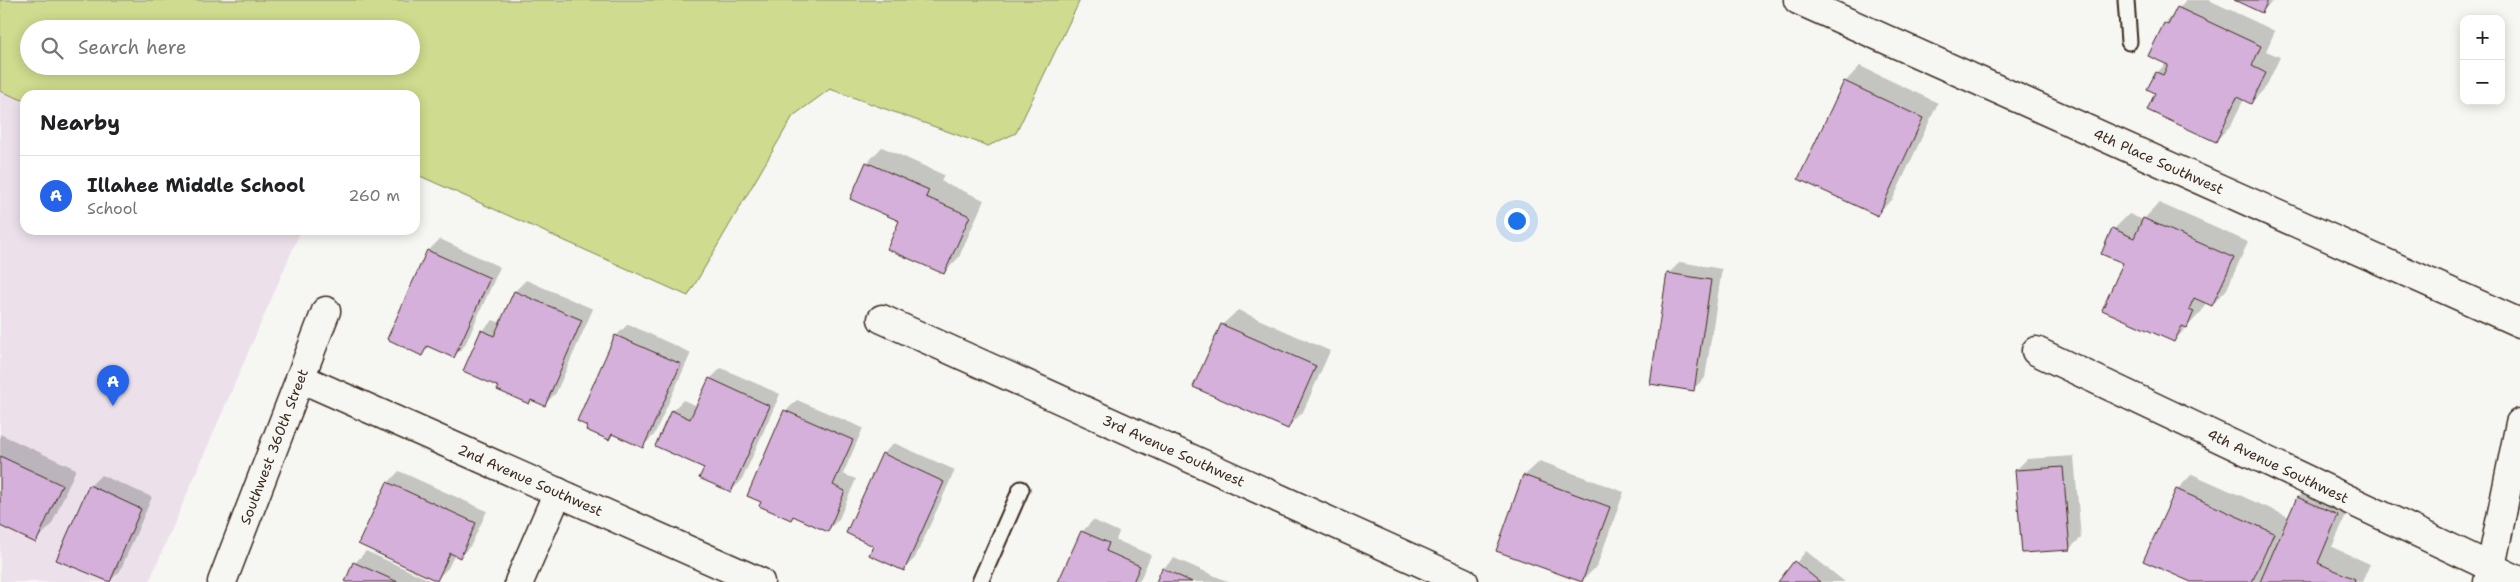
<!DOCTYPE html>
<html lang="en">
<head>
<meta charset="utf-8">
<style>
	:root { --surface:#fff; --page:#f6f6f6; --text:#202124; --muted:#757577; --line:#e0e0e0; --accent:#2563eb }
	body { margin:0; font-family:"Shantell Sans",sans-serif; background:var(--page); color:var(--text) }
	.controls { position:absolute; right:15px; top:15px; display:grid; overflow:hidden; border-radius:10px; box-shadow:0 2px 12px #0003 }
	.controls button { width:45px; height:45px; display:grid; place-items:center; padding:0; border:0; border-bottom:1px solid var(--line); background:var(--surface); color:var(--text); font:25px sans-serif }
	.you { position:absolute; left:1516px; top:220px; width:18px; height:18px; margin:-12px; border:4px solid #fff; border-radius:50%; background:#1a73e8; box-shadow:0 0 0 8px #1a73e833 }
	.badge { display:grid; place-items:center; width:32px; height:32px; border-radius:50%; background:var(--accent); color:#fff; font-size:16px; font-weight:700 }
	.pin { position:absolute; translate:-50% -41px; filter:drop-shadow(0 1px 2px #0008) }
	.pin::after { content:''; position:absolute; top:26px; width:18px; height:15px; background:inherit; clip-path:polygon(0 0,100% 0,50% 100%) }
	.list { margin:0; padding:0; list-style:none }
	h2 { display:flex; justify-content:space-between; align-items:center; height:65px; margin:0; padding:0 20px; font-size:21px }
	h2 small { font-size:16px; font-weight:400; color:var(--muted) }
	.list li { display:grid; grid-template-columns:32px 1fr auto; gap:15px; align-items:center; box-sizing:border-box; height:80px; padding:0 20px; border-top:1px solid var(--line) }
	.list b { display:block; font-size:19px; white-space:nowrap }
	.list p { margin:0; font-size:16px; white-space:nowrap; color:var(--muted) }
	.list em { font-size:16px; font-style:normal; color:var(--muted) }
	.icon { flex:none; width:28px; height:28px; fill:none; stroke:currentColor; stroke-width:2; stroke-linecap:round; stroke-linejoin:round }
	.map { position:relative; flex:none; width:2520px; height:582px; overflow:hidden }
	.search { position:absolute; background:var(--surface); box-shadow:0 2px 12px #0003; left:20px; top:20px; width:400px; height:55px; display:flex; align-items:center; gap:12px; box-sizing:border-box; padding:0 18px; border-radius:28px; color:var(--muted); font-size:19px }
	.panel { position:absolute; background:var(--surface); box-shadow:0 2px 12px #0003; left:20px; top:90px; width:400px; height:145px; border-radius:15px }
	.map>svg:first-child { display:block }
	.built { fill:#ece1eb }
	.green { fill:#cfdb8e; stroke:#858256; fill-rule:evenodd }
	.shadow { fill:#0003 }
	.building { fill:#d5b0da; stroke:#3b2a1e }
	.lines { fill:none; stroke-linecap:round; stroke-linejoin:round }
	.lane-casing { stroke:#3b2a1e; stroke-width:19 }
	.street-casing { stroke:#3b2a1e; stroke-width:31 }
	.secondary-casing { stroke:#3b2a1e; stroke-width:31 }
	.lane { stroke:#f6f6f2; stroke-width:15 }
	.street { stroke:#f6f6f2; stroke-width:28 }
	.secondary { stroke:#f6f6f2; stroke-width:28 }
	.labels { text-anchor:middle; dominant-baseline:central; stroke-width:4; stroke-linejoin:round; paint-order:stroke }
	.street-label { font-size:14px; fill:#3b2a1e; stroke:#f6f6f2 }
</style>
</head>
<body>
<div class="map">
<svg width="2520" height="582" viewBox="0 0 2520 582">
	<rect width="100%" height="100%" fill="#f6f6f2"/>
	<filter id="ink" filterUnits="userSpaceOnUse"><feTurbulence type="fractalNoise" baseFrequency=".02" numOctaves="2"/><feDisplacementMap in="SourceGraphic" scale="10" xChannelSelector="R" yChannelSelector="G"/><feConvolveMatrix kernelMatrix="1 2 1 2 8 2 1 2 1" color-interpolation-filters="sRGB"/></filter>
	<g filter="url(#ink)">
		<path class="built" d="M0 83 25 95V230H301L149 582H0Z"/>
		<path class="green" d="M0 0H1080L1016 133 988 146 830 89 793 116 688 296 420 176 415 177V95H25V101L0 91ZM29 29H411V66H29Z"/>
		<path class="shadow" d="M2186 0H2209L2275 31 2266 51 2280 57 2266 87 2251 103 2244 99 2231 125 2216 141 2157 92V73L2166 63 2165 24Z
			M2237 0H2274L2262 12Z
			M1860 66 1938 103 1893 199 1877 214 1845 82Z
			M882 147 944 175 941 181 984 200 959 257 944 273 867 163Z
			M2159 203 2248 242 2227 289 2212 305 2206 302 2202 311 2174 341 2124 263 2114 229 2129 214 2143 220Z
			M440 239 500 267 465 345 454 357 430 346 422 354 388 339 428 251Z
			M1680 262 1722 269 1705 378 1693 389 1668 274Z
			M526 280 593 309 556 393 544 405 532 400 529 403 500 386 482 331 493 320 501 323 515 291Z
			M1238 310 1330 351 1303 412 1288 427 1222 325Z
			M628 324 691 353 654 435 643 446 614 433 609 439 616 336Z
			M721 368 780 394 742 480 731 491 705 467 672 411 683 400 698 406 710 379Z
			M797 400 863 428 843 474 856 479 839 519 828 530 794 516 791 519 786 411Z
			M0 434 76 469 51 526 35 541 0 525Z
			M894 443 955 470 915 558 903 570 875 545 883 454Z
			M2074 456 2081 538 2069 549 2016 470 2027 459Z
			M1540 461 1624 492 1597 566 1582 581 1524 476Z
			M399 471 487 511 471 545 460 557 455 554 448 568 437 579 388 483Z
			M2192 474 2289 517 2298 497 2313 482 2353 500 2332 547 2370 564 2362 582H2194L2177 490Z
			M101 475 152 497 120 571 109 582 58 560 90 486Z
			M1093 520 1119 532 1116 540 1151 555 1139 582H1060L1082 532Z
			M366 551 434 582H346L355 563Z
			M1806 551 1845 582H1780Z
			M1174 558 1229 582H1157L1163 569Z"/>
		<path class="building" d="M2234 0H2268L2262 13Z
			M2177 7 2261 46 2252 66 2266 73 2251 104 2237 97 2216 142 2147 110 2155 93 2147 89 2156 72 2163 75 2168 65 2148 56 2164 23 2168 25Z
			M1844 81 1923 118 1878 216 1798 179Z
			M866 162 929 190 926 197 970 216 944 274 887 249 899 221 850 199Z
			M2143 218 2234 258 2212 306 2194 298 2189 309 2194 311 2187 328 2182 326 2174 342 2102 310 2123 263 2101 254 2112 228 2134 238Z
			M427 250 490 278 454 358 427 346 422 356 387 339Z
			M1667 273 1711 280 1694 391 1650 384Z
			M514 291 582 320 545 406 531 400 529 404 497 390 499 387 463 371 481 330 494 336Z
			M1221 324 1316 366 1288 429 1193 387Z
			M615 335 681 364 643 448 612 434 609 440 586 430 587 426 577 421Z
			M709 378 770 406 731 492 699 478 704 468 655 446 671 410 690 419Z
			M784 410 853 440 833 485 845 491 828 532 793 516 791 520 759 506 761 502 747 496Z
			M882 453 944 482 904 571 869 555 873 546 846 533Z
			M0 456 62 485 36 543 0 526Z
			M2063 467 2070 550 2022 553 2015 470Z
			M1523 475 1610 507 1582 582 1496 551Z
			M387 482 476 523 460 558 450 553 437 581 358 544Z
			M89 485 141 509 110 582 56 560Z
			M2176 489 2274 533 2252 582H2191L2143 561Z
			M2297 497 2338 515 2318 563 2355 579 2354 582H2260Z
			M1081 531 1109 543 1106 551 1140 566 1133 582H1058Z
			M1794 561 1820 582H1778Z
			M353 562 398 582H345Z
			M1162 568 1192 582H1156Z"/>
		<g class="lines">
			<defs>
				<path id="lane" d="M2126 0 2129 42
					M980 582 1021 489"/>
				<g id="street">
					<path id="s1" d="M1798 0 2520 323"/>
					<path id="s2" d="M882 319 1464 582"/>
					<path id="s3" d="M2036 351 2520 581"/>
					<path id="s4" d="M300 378 760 582"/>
					<path id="s5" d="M222 582 326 311"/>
					<path d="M519 582 558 492"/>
				</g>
				<path id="secondary" d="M2488 582 2520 423"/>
			</defs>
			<use href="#lane" class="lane-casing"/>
			<use href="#street" class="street-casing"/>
			<use href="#secondary" class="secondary-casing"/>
			<use href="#lane" class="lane"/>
			<use href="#street" class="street"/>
			<use href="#secondary" class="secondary"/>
		</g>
	</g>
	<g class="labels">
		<g class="street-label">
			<text stroke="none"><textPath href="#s1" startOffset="395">4th Place Southwest</textPath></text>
			<text stroke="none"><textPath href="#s5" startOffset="145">Southwest 360th Street</textPath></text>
			<text stroke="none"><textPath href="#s2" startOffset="320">3rd Avenue Southwest</textPath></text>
			<text stroke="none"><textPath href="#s3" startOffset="268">4th Avenue Southwest</textPath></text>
			<text stroke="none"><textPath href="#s4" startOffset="252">2nd Avenue Southwest</textPath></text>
		</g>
	</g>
</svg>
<div class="controls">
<button>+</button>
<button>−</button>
</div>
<div class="you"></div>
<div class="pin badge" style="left:113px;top:406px">A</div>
<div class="search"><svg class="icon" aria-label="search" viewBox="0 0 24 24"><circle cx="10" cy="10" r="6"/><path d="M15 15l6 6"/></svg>Search here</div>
<section class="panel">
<h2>Nearby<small></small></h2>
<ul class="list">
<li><span class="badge">A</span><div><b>Illahee Middle School</b><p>School</p></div><em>260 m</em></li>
</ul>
</section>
</div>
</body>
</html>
